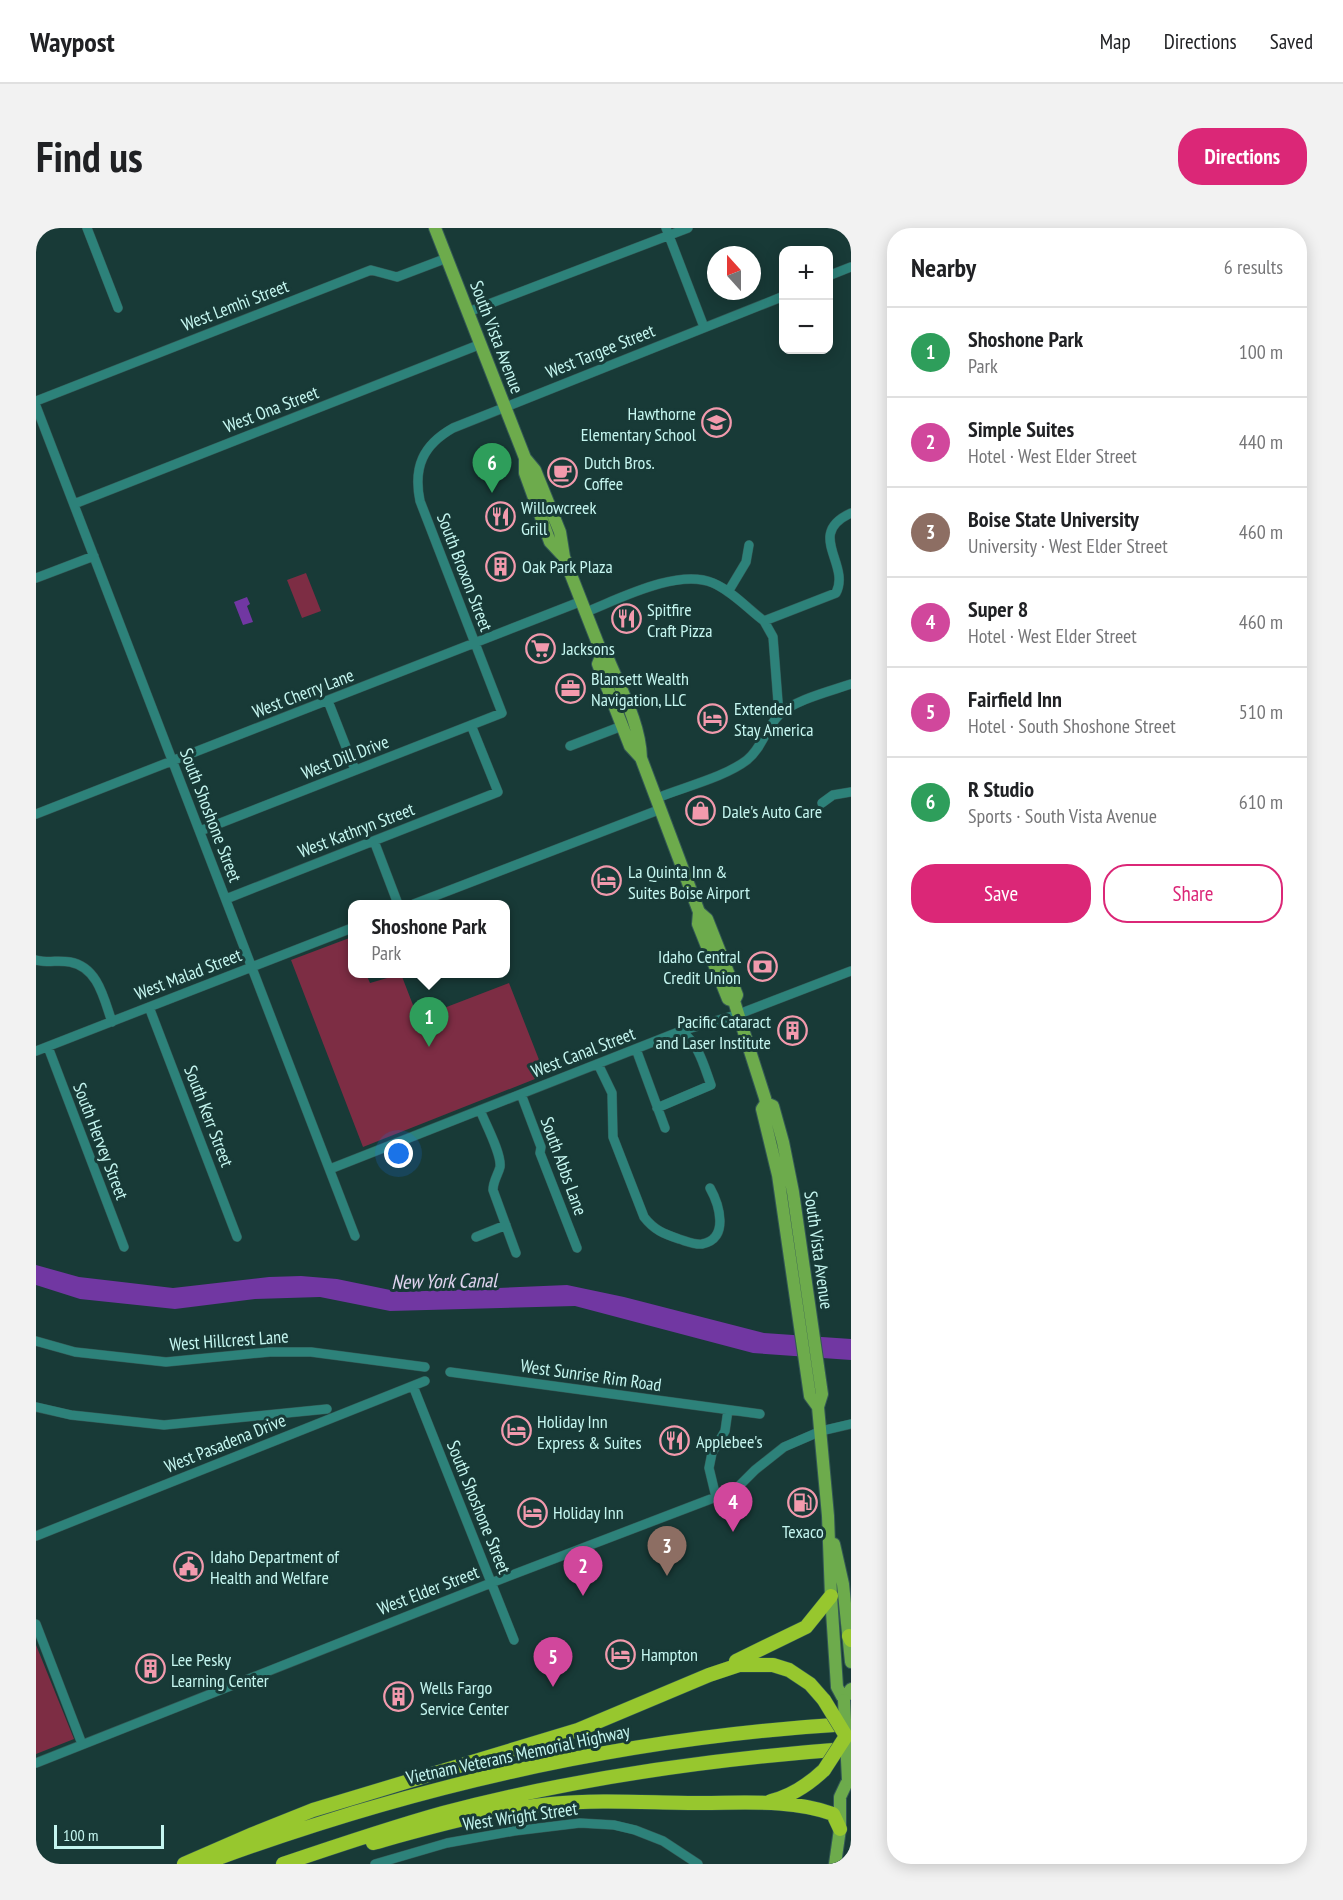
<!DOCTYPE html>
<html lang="en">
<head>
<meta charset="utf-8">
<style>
	:root { --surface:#fff; --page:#f2f2f2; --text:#202124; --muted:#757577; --line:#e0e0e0; --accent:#db2777 }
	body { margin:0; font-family:"PT Sans Narrow",sans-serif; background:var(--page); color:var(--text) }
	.controls { position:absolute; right:18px; top:18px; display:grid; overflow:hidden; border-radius:12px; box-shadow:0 3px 15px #0003 }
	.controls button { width:54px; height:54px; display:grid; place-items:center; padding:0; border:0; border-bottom:2px solid var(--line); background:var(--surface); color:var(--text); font:30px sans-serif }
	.compass { position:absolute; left:671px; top:18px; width:54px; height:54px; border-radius:50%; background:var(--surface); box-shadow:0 3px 15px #0003; rotate:339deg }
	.scale { position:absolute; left:18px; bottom:15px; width:110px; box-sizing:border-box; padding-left:6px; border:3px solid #c5f6f0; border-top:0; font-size:16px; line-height:21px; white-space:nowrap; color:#c5f6f0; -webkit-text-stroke:4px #183a37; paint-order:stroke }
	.you { position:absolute; left:363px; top:926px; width:21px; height:21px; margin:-15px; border:4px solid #fff; border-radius:50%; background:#1a73e8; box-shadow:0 0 0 9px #1a73e833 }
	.badge { display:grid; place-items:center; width:39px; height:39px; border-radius:50%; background:var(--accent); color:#fff; font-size:20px; font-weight:700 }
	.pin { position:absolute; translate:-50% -50px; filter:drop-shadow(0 2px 3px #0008) }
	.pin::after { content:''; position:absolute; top:32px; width:21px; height:18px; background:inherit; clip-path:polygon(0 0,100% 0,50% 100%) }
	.popup { position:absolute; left:312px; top:672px; width:162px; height:78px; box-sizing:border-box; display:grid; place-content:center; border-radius:12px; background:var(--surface); filter:drop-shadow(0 2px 4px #0005); font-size:20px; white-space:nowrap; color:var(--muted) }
	.popup b { font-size:22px; color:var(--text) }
	.popup::after { content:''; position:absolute; left:50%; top:100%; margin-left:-12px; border:12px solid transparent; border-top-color:var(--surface) }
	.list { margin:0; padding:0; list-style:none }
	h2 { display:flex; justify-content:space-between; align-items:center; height:78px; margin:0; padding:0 24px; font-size:26px }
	h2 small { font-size:20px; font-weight:400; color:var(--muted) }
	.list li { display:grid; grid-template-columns:39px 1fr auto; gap:18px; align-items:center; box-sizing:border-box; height:90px; padding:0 24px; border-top:2px solid var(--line) }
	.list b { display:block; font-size:22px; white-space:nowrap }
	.list p { margin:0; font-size:20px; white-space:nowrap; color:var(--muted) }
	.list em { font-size:20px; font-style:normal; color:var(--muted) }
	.actions { display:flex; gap:12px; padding:18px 24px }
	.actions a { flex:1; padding:14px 0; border:2px solid var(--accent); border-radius:24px; text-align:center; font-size:21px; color:var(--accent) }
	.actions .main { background:var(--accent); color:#fff }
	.map { position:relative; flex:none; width:815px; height:1636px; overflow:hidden; border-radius:24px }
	header { display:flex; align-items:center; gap:36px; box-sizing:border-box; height:84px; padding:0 30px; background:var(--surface); border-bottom:2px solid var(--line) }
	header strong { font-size:28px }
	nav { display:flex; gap:33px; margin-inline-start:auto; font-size:21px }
	.intro { display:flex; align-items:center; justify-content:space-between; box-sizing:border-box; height:144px; padding:0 36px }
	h1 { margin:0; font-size:42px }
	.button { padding:15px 27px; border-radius:24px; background:var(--accent); color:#fff; font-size:21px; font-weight:700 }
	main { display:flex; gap:36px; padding:0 36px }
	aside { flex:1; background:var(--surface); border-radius:24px; box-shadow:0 3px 15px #0003 }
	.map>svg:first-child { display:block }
	.green { fill:#7d2d44 }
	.water { fill:#7137a2 }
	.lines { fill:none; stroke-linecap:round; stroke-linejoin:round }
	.minor-casing { stroke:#335855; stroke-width:10 }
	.major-casing { stroke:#335855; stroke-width:14 }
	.highway-casing { stroke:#335855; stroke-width:15 }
	.minor { stroke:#2d827a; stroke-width:9 }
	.major { stroke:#6dab4c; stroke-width:12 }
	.highway { stroke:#97c72e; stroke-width:14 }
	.major-bridge-casing { stroke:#335855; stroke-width:14; stroke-linecap:butt }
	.highway-bridge-casing { stroke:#335855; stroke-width:15; stroke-linecap:butt }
	.major-bridge { stroke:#6dab4c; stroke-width:12 }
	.highway-bridge { stroke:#97c72e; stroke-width:14 }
	.labels { text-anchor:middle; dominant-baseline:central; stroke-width:6; stroke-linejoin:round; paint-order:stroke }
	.street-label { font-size:18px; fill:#c5f6f0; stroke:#183a37 }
	.poi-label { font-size:18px; fill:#c5f6f0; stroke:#183a37; text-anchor:start }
	.water-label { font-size:20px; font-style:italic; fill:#e0d4ef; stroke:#183a37 }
</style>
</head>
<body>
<header>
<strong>Waypost</strong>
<nav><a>Map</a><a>Directions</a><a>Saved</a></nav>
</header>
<div class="intro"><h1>Find us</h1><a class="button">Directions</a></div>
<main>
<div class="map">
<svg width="815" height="1636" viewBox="0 0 815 1636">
	<rect width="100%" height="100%" fill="#183a37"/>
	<path class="green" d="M270 345 285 383 266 390 251 352Z
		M316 709V746H330L334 755 365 746 382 790 473 755 509 847 327 919 255 732Z
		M0 1417 38 1511 0 1526Z"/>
	<path class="water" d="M211 369 214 376 211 378 217 394 207 397 198 374Z
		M0 1037 43 1049 137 1060 233 1049 265 1048 301 1051 364 1064 531 1057 588 1069 728 1105 815 1111V1132L717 1125 539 1078 354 1083 284 1069 219 1071 139 1081 44 1071 0 1057Z"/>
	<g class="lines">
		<defs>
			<path id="minor" d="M51 0 82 80
				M630 0 668 99
				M792 48 815 39
				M432 84 652 0
				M0 173 335 42 361 49 411 30
				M0 178 319 1008
				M38 276 445 116
				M0 350 58 328
				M692 364 710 334 713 317
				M550 384C583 371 642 340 677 355 696 363 712 381 728 393L800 365C815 336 769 306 815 285
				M728 393 737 409 743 487
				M292 473 319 542
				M534 518 586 498
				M621 570C648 559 689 549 711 532 726 520 730 500 743 487 758 472 795 463 815 456
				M786 575 797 567 815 564
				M0 586 546 373
				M164 603 466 485 384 273C377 239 387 217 417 200L748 68
				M338 613 362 676
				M190 671 462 564 435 497
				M378 676 625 581
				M0 732C11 735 23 732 34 734 62 739 68 771 76 794
				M113 779 201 1009
				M12 819 88 1019
				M600 821 629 900
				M0 823 316 700
				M562 836 576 865 577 909 608 989C618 1002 628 1006 643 1011 650 1013 659 1017 666 1016 694 1011 683 976 674 960
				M485 866 505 919 504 925 541 1020
				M621 880 675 857C668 838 663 816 645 803
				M444 882C449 895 466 926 464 939 462 947 457 953 457 962L480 1025
				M294 941 645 803 703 786 815 743
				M440 1009 470 997
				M0 1113 39 1124 130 1134 234 1124H275L389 1139
				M414 1144 724 1186
				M377 1158 478 1412
				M0 1179 35 1187 128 1197 291 1181
				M680 1269 673 1240 676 1225 689 1203 692 1182
				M0 1308 389 1153
				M0 1396 46 1516
				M0 1535 455 1355 680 1269 702 1259 719 1242 748 1219 785 1203 815 1196
				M339 1636 411 1615 478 1603 544 1595 578 1597 599 1602 627 1613 662 1636"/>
			<path id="major" d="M399 0 489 230 499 242 524 304 528 329 566 426 573 433C586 464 604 496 605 530L663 684 662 696 692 771 698 773
				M489 230V245L514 314 528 329
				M566 426 562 436 594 518 605 530
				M663 684 671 691 701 767 698 773 729 870 730 875 726 881 742 947 774 1168 782 1179
				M730 875 737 878 747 914 757 964 786 1166 782 1179 792 1288 795 1368 801 1459 808 1472 815 1461
				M798 1316 807 1356 815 1434
				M799 1636 804 1601V1569L812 1552"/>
			<path id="highway" d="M813 1408 815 1412
				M700 1433 770 1399 795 1368
				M735 1573C756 1568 772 1557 788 1542
				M337 1615C395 1599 454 1582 515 1576 565 1571 616 1575 666 1575 708 1575 756 1571 797 1586L804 1601
				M169 1635C376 1558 591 1509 813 1496
				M148 1636 217 1606 277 1582 542 1502 673 1447 703 1437H737L753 1442 774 1456 788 1472
				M247 1636C300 1618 353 1600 407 1585 539 1550 674 1531 810 1521"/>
		</defs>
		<use href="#minor" class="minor-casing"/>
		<use href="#major" class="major-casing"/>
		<use href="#highway" class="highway-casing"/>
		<use href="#minor" class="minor"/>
		<use href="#major" class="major"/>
		<use href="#highway" class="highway"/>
		<defs>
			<path id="major-bridge" d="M808 1472 812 1552"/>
			<path id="highway-bridge" d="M788 1542 810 1508 788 1472"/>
		</defs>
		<use href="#major-bridge" class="major-bridge-casing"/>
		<use href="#highway-bridge" class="highway-bridge-casing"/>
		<use href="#major-bridge" class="major-bridge"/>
		<use href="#highway-bridge" class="highway-bridge"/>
	</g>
	<defs>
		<symbol id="school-ring" viewBox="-11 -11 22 22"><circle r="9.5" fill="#183a37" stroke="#f29aad" stroke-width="1.5"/><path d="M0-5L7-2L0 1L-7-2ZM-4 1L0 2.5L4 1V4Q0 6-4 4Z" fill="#f29aad"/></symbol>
		<symbol id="cafe-ring" viewBox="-11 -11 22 22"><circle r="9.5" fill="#183a37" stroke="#f29aad" stroke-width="1.5"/><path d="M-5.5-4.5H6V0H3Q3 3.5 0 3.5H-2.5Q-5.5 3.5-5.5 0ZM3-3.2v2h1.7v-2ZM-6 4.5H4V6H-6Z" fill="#f29aad"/></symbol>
		<symbol id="restaurant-ring" viewBox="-11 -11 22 22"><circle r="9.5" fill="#183a37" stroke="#f29aad" stroke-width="1.5"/><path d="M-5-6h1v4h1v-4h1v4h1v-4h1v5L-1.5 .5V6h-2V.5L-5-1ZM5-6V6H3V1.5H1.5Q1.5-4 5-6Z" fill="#f29aad"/></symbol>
		<symbol id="building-ring" viewBox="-11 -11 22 22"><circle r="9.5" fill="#183a37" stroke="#f29aad" stroke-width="1.5"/><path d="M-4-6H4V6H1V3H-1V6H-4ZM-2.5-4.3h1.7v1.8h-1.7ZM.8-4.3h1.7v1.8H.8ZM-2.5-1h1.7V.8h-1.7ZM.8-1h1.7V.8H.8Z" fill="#f29aad"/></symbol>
		<symbol id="supermarket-ring" viewBox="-11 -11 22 22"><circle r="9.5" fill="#183a37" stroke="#f29aad" stroke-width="1.5"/><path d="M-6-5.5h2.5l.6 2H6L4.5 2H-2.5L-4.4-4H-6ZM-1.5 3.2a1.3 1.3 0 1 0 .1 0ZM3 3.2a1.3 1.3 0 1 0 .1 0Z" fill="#f29aad"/></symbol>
		<symbol id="office-ring" viewBox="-11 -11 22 22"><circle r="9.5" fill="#183a37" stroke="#f29aad" stroke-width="1.5"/><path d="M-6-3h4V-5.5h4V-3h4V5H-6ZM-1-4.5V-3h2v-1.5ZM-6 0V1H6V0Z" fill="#f29aad"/></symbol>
		<symbol id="hotel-ring" viewBox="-11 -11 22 22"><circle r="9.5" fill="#183a37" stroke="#f29aad" stroke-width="1.5"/><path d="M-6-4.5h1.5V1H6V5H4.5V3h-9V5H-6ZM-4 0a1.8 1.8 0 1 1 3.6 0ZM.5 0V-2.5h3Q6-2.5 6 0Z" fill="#f29aad"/></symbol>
		<symbol id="shop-ring" viewBox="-11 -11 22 22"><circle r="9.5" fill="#183a37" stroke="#f29aad" stroke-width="1.5"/><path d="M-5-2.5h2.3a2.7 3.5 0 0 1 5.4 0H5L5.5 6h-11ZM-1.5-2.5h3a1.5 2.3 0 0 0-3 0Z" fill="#f29aad"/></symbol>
		<symbol id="bank-ring" viewBox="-11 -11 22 22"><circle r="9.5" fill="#183a37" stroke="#f29aad" stroke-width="1.5"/><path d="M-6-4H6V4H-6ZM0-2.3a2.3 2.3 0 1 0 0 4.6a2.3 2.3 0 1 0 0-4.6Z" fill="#f29aad"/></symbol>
		<symbol id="fuel-ring" viewBox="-11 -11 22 22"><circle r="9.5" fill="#183a37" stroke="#f29aad" stroke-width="1.5"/><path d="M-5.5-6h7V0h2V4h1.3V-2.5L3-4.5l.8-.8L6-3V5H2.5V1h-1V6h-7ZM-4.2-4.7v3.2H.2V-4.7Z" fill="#f29aad"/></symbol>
		<symbol id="civic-ring" viewBox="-11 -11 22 22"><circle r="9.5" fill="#183a37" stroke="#f29aad" stroke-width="1.5"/><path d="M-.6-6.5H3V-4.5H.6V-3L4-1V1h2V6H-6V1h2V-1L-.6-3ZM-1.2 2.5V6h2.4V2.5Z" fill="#f29aad"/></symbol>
	</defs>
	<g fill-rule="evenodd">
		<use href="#school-ring" x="664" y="178" width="33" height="33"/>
		<use href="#cafe-ring" x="510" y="228" width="33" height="33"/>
		<use href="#restaurant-ring" x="448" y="272" width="33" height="33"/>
		<use href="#building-ring" x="448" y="322" width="33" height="33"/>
		<use href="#restaurant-ring" x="574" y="374" width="33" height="33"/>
		<use href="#supermarket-ring" x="488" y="404" width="33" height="33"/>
		<use href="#office-ring" x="518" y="444" width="33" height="33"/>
		<use href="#hotel-ring" x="660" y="474" width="33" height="33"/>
		<use href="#shop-ring" x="648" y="566" width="33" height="33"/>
		<use href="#hotel-ring" x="554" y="636" width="33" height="33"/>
		<use href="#bank-ring" x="710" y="722" width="33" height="33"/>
		<use href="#building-ring" x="740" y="786" width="33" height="33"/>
		<use href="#hotel-ring" x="464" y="1186" width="33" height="33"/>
		<use href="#restaurant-ring" x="622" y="1196" width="33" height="33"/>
		<use href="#fuel-ring" x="750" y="1258" width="33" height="33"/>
		<use href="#hotel-ring" x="480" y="1268" width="33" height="33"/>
		<use href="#civic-ring" x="136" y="1322" width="33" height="33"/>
		<use href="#hotel-ring" x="568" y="1410" width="33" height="33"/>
		<use href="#building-ring" x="98" y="1424" width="33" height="33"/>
		<use href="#building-ring" x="346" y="1452" width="33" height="33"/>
	</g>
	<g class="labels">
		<g class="street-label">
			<text transform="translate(199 77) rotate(-21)">West Lemhi Street</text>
			<text transform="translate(461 109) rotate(69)">South Vista Avenue</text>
			<text transform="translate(564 123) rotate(-22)">West Targee Street</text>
			<text transform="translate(235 181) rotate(-21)">West Ona Street</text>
			<text transform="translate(429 344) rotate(69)">South Broxon Street</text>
			<text transform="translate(267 465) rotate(-21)">West Cherry Lane</text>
			<text transform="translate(309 529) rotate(-21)">West Dill Drive</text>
			<text transform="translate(175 587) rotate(69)">South Shoshone Street</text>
			<text transform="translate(320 602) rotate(-21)">West Kathryn Street</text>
			<text transform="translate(152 746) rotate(-21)">West Malad Street</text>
			<text transform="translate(547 824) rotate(-21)">West Canal Street</text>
			<text transform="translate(173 888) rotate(69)">South Kerr Street</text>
			<text transform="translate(65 913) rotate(69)">South Hervey Street</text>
			<text transform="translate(528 938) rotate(70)">South Abbs Lane</text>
			<text transform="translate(783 1022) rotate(82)">South Vista Avenue</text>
			<text transform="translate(193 1112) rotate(-4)">West Hillcrest Lane</text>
			<text transform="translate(555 1147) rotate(8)">West Sunrise Rim Road</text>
			<text transform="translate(189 1215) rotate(-22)">West Pasadena Drive</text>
			<text transform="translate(443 1279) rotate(68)">South Shoshone Street</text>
			<text transform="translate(392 1362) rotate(-21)">West Elder Street</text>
			<text transform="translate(482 1526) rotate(-12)">Vietnam Veterans Memorial Highway</text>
			<text transform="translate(484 1588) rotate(-8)">West Wright Street</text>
		</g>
		<g class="poi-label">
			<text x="660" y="185" text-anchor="end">Hawthorne<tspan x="660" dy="21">Elementary School</tspan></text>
			<text x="548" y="234">Dutch Bros.<tspan x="548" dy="21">Coffee</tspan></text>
			<text x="485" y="279">Willowcreek<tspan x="485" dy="21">Grill</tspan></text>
			<text x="486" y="338">Oak Park Plaza</text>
			<text x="611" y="381">Spitfire<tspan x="611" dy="21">Craft Pizza</tspan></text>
			<text x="526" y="420">Jacksons</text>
			<text x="555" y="450">Blansett Wealth<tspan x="555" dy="21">Navigation, LLC</tspan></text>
			<text x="698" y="480">Extended<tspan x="698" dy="21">Stay America</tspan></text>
			<text x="686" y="583">Dale's Auto Care</text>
			<text x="592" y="643">La Quinta Inn &amp;<tspan x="592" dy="21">Suites Boise Airport</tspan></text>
			<text x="705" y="728" text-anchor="end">Idaho Central<tspan x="705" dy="21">Credit Union</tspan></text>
			<text x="735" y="793" text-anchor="end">Pacific Cataract<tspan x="735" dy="21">and Laser Institute</tspan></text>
			<text x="501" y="1193">Holiday Inn<tspan x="501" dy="21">Express &amp; Suites</tspan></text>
			<text x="660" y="1213">Applebee's</text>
			<text x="517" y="1284">Holiday Inn</text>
			<text x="767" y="1303" text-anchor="middle">Texaco</text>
			<text x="174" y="1328">Idaho Department of<tspan x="174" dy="21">Health and Welfare</tspan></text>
			<text x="605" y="1426">Hampton</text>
			<text x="135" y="1431">Lee Pesky<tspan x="135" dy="21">Learning Center</tspan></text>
			<text x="384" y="1459">Wells Fargo<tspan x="384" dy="21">Service Center</tspan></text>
		</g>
		<g class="water-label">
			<text transform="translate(408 1053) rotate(-1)">New York Canal</text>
		</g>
	</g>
</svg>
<div class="controls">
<button>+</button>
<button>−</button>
</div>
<svg class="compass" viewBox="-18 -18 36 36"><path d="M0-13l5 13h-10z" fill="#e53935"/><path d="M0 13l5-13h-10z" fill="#757577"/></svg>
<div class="scale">100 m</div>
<div class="you"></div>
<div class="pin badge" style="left:393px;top:819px;background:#2e9e5b">1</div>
<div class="popup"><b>Shoshone Park</b>Park</div>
<div class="pin badge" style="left:547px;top:1368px;background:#d1479c">2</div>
<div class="pin badge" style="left:631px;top:1348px;background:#8d6e63">3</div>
<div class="pin badge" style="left:697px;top:1304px;background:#d1479c">4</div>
<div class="pin badge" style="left:517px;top:1459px;background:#d1479c">5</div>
<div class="pin badge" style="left:456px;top:265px;background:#2e9e5b">6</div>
</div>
<aside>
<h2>Nearby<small>6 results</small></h2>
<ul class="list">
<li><span class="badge" style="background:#2e9e5b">1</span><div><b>Shoshone Park</b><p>Park</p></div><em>100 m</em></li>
<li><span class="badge" style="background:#d1479c">2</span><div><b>Simple Suites</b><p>Hotel · West Elder Street</p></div><em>440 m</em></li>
<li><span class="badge" style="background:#8d6e63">3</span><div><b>Boise State University</b><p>University · West Elder Street</p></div><em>460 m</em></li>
<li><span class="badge" style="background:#d1479c">4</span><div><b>Super 8</b><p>Hotel · West Elder Street</p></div><em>460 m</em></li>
<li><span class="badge" style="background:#d1479c">5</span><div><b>Fairfield Inn</b><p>Hotel · South Shoshone Street</p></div><em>510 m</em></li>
<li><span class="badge" style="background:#2e9e5b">6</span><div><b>R Studio</b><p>Sports · South Vista Avenue</p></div><em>610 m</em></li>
</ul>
<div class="actions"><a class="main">Save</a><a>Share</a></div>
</aside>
</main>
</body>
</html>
